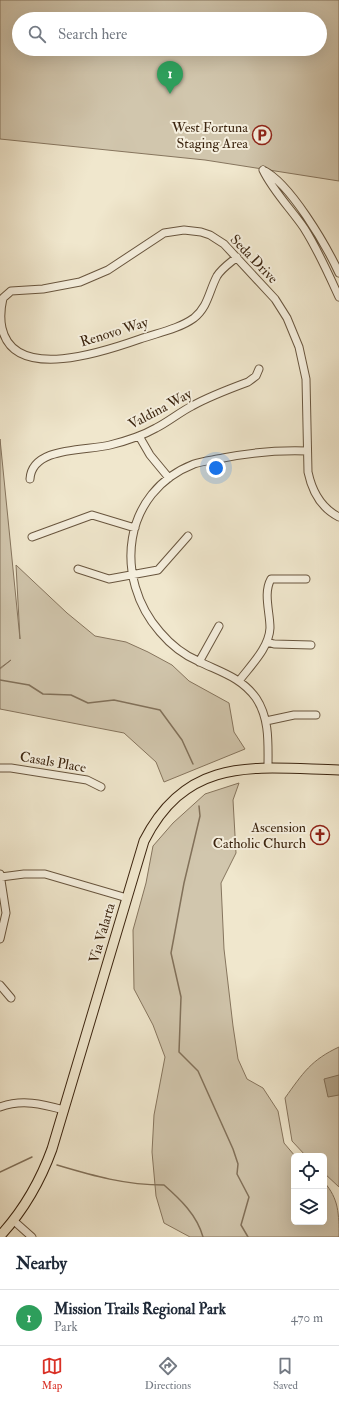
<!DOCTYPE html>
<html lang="en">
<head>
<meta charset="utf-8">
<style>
	:root { --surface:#fff; --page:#f2f2f3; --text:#1f2937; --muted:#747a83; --line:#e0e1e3; --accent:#d93025 }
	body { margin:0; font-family:"IM FELL Double Pica",serif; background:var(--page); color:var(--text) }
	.controls { position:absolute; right:12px; bottom:12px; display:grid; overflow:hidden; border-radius:6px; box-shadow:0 4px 16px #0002 }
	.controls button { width:36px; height:36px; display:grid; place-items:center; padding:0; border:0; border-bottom:1px solid var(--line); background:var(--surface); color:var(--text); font:20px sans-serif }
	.you { position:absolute; left:216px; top:468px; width:14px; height:14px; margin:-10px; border:3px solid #fff; border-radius:50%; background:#1a73e8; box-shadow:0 0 0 6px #1a73e833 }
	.badge { display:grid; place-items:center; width:26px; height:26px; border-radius:50%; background:var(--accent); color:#fff; font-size:13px; font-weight:700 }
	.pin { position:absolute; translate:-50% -33px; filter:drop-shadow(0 1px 2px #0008) }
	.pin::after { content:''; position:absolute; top:21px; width:14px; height:12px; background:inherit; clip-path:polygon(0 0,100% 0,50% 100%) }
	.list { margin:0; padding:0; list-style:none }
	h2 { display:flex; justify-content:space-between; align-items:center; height:52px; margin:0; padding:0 16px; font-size:17px }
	h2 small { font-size:13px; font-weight:400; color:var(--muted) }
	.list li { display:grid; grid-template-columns:26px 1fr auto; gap:12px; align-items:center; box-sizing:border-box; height:56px; padding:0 16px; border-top:1px solid var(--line) }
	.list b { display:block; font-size:15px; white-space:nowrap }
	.list p { margin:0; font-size:13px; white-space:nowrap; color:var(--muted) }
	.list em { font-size:13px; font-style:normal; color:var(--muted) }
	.icon { flex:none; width:22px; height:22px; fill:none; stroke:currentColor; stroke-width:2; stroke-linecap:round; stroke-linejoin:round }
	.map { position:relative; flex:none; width:339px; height:1237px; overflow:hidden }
	.search { position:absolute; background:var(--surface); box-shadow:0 4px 16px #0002; left:12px; right:12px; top:12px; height:44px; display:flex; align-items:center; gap:10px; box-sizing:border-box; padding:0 14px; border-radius:22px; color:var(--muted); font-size:15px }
	.sheet { height:108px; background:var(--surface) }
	nav { display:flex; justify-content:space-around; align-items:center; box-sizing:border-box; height:56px; border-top:1px solid var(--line); background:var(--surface); font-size:11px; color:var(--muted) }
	nav a { display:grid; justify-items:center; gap:2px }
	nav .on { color:var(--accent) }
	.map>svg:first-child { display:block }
	.green { fill:#d1c6ad; stroke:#86755e; fill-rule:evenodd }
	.water { fill:#b2a58c; stroke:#82715a }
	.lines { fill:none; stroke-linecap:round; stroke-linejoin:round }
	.stream { stroke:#82715a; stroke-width:1.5 }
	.minor-casing { stroke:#68553e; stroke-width:9 }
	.major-casing { stroke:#3b240f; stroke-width:11 }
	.minor { stroke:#f5efde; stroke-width:7 }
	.major { stroke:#f0e7cd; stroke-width:9 }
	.labels { text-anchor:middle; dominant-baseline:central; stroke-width:4; stroke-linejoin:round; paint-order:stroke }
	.poi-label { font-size:14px; fill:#3b240f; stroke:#f5efde; text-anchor:end }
	.street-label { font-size:14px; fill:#3b240f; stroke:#f5efde }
</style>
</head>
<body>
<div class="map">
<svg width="339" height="1237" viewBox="0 0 339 1237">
	<rect width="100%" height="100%" fill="#f0e7cd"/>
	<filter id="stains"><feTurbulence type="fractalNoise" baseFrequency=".005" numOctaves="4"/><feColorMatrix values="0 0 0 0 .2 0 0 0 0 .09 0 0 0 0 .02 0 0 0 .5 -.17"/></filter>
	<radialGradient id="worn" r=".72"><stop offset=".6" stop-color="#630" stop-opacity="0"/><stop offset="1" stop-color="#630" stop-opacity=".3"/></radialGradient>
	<path class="green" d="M0 0H339V181L205 160 0 139ZM19 19H320V49H19Z
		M0 439 20 639 16 565 67 613 95 636 126 642 148 652 172 665 189 681 229 703 234 732 245 749 164 782 156 762 124 733 0 709V669L11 660 0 668Z
		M239 783 233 800 236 853 221 883 224 949 233 1026 238 1059 247 1079 263 1088 278 1111 284 1143 295 1156 294 1222H324V1182C339 1199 339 1214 339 1237H190L164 1223 156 1196 152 1152 154 1115 165 1057 153 1025 134 989 133 930 146 883 153 846 173 823 205 794Z
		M339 1047V1187L324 1173V1156H306L292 1141 285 1098C303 1073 311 1060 339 1047Z"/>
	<path class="water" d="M339 1075V1095L328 1097 324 1079Z"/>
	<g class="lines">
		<path class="stream" d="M0 680 29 685 43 694 71 695 88 703 114 700 160 710 182 740 193 764
			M199 806 200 816 184 883 171 953 181 997 179 1052 198 1071 233 1149 238 1164 237 1174 249 1197 241 1225 248 1237
			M57 1165C94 1176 125 1185 164 1185 180 1199 197 1215 203 1237
			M0 1172 32 1157"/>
		<defs>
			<path id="minor" d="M263 170C273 191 291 209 304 228 318 250 328 273 339 297
				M263 170C290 183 326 245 339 273
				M237 257C230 263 222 268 217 276 209 291 208 307 194 318 179 329 157 333 140 339 106 351 14 383 2 328 0 319 1 307 3 298L11 291 43 289 80 282 108 270 164 233 184 230 201 232 210 235 224 244 275 299 287 318 299 347 306 379 308 472C312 491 321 508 339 517
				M139 436 150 455 169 478
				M30 479C32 446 87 451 110 445 126 441 142 436 156 428 168 422 180 412 192 406 210 396 229 389 248 382L256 376 259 369
				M32 537 92 515 135 528
				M78 569 109 579 158 570 188 536
				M267 642 274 644 311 645
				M199 662 219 626
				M239 681C251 665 269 648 270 628 270 612 263 593 271 579H306
				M266 721 294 715H316
				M0 768H11L87 780 101 787
				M268 768C268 744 270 719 256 698 241 677 220 672 198 661 184 655 171 645 160 632 113 578 122 492 194 464 203 461 214 460 223 458 253 452 277 450 307 451
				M0 874 6 913 0 939
				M1 877 24 874H45L127 898
				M0 985 11 998
				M0 1107C22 1099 42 1104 64 1110
				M14 1221 32 1237"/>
			<path id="major" d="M0 1236C24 1210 40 1182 52 1149L144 841C188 754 257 768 339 770"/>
		</defs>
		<use href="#minor" class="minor-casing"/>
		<use href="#major" class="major-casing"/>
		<use href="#minor" class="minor"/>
		<use href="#major" class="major"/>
	</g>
	<defs>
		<symbol id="parking-ring" viewBox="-11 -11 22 22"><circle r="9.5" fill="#f5efde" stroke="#8f2418" stroke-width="1.5"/><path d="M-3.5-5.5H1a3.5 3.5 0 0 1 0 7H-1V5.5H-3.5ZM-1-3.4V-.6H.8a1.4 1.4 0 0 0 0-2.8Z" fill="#8f2418"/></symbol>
		<symbol id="church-ring" viewBox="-11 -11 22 22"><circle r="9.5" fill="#f5efde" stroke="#8f2418" stroke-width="1.5"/><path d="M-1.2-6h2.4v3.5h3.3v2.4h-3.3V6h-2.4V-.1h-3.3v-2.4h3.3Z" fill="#8f2418"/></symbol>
	</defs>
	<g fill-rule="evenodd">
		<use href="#parking-ring" x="251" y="124" width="22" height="22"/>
		<use href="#church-ring" x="309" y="824" width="22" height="22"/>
	</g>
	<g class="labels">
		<g class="poi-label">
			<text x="248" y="127">West Fortuna<tspan x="248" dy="16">Staging Area</tspan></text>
			<text x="306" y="827">Ascension<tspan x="306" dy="16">Catholic Church</tspan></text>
		</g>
		<g class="street-label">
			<text transform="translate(254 259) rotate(46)">Seda Drive</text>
			<text transform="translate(114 332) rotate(-17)">Renovo Way</text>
			<text transform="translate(160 409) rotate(-28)">Valdina Way</text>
			<text transform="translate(53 762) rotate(10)">Casals Place</text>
			<text transform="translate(102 933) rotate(-74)">Via Valarta</text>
		</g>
	</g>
	<rect width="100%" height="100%" filter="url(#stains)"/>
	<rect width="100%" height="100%" fill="url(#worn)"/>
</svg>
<div class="controls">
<button><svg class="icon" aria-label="locate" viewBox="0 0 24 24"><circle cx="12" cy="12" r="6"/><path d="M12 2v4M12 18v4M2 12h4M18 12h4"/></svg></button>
<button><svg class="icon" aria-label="layers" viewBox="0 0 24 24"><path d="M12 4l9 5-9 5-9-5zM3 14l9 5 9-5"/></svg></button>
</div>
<div class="you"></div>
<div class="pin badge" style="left:170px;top:94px;background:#2e9e5b">1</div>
<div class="search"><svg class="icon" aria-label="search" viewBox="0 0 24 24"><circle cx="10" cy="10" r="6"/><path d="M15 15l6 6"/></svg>Search here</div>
</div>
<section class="sheet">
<h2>Nearby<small></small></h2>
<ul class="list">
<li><span class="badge" style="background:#2e9e5b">1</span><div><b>Mission Trails Regional Park</b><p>Park</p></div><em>470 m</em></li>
</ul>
</section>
<nav>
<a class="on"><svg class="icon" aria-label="map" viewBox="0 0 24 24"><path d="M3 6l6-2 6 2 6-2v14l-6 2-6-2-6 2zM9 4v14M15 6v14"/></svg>Map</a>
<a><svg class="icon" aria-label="directions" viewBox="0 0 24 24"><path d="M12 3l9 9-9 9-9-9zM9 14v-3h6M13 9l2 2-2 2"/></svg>Directions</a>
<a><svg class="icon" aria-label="saved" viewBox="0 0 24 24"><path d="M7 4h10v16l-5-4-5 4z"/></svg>Saved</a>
</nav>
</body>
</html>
